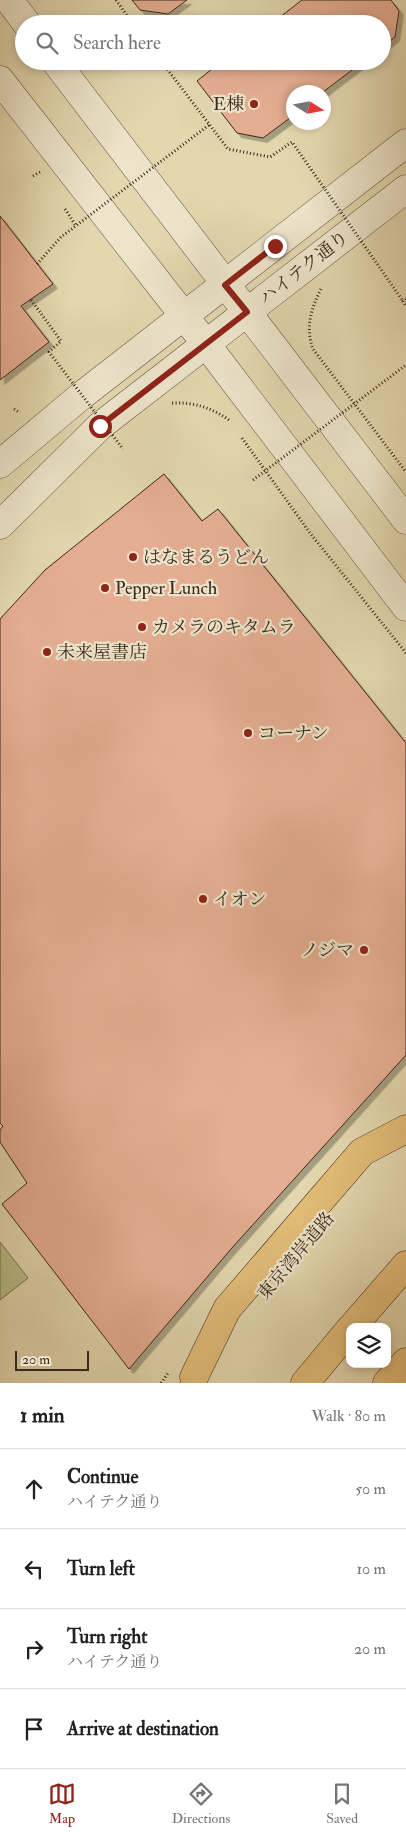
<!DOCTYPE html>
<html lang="en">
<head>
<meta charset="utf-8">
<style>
	:root { --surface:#fff; --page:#f6f6f6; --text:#202124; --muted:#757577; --line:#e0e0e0; --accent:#8f2418 }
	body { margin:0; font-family:"IM FELL Double Pica","Noto Serif JP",serif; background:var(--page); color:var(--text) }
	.controls { position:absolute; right:15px; bottom:15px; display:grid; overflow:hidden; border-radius:10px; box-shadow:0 2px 8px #0003 }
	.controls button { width:45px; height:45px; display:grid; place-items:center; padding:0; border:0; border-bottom:1px solid var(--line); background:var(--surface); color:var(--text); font:25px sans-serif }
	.compass { position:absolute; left:286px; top:85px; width:45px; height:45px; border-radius:50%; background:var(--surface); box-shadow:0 2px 8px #0003; rotate:101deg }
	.scale { position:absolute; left:15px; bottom:12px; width:74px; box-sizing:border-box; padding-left:5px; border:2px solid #3d281c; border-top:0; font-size:14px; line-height:18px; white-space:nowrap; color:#3d281c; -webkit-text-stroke:4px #ede5cb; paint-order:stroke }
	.stop { position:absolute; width:15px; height:15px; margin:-11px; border:4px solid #8f2418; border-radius:50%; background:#fff }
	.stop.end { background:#8f2418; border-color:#fff; box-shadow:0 1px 5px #0008 }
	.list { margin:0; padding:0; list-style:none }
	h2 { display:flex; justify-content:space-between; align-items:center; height:65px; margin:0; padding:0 20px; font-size:21px }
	h2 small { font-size:16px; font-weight:400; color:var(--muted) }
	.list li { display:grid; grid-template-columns:32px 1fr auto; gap:15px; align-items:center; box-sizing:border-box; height:80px; padding:0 20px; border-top:1px solid var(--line) }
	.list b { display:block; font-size:19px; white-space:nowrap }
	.list p { margin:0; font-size:16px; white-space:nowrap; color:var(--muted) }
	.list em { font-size:16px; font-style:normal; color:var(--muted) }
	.icon { flex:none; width:28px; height:28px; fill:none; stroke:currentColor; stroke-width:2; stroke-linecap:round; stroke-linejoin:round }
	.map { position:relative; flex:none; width:406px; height:1383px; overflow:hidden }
	.search { position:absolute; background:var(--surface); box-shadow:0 2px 8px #0003; left:15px; right:15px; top:15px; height:55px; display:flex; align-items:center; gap:12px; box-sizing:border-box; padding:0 18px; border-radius:28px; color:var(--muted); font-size:19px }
	.sheet { height:385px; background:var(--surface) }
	nav { display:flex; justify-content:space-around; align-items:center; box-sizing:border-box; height:70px; border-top:1px solid var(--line); background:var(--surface); font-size:14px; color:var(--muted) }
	nav a { display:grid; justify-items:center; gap:2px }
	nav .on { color:var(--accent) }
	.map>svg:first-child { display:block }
	.green { fill:#b8bd88; stroke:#7a7252 }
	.building { fill:#e5ae93; stroke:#3d281c; filter:url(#shadow) }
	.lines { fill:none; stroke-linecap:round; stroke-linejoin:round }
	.tertiary-casing { stroke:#665441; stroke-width:29 }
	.trunk-casing { stroke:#3d281c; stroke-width:29 }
	.motorway-casing { stroke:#3d281c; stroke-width:29 }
	.path { stroke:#3d281c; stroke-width:3; stroke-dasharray:1 2.5; stroke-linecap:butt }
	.tertiary { stroke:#ede5cb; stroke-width:28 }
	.trunk { stroke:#e2bc78; stroke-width:28 }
	.motorway { stroke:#e2bc78; stroke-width:28 }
	.path-bridge { stroke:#3d281c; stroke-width:3; stroke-dasharray:1 2.5; stroke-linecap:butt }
	.route { stroke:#8f2418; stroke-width:6 }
	.poi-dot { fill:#8f2418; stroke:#ede5cb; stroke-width:2 }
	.labels { text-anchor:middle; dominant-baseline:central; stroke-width:4.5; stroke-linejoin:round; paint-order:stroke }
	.poi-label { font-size:18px; fill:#3d281c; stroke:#ede5cb; text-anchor:start }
	.street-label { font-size:18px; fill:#3d281c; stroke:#ede5cb }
</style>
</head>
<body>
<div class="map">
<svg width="406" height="1383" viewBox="0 0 406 1383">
	<defs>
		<filter id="shadow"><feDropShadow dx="4.5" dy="4.5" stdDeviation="0" flood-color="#0004"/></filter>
	</defs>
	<rect width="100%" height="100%" fill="#e3d7af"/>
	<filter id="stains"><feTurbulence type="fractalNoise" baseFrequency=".004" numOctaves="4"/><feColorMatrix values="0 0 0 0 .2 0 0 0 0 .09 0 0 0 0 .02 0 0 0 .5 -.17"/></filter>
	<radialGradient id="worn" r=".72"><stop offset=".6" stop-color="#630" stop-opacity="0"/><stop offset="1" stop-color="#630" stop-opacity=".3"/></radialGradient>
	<path class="green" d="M0 1242 28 1278 0 1300Z"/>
	<path class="building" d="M132 0H187L168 14 140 10Z
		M302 0H391L399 11 395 37 382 47V24H271Z
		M222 61H364L323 92H294V115L263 138 237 133 197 81Z
		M0 216 53 284 21 306 49 342 0 380Z
		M164 474 202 521 218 509 406 743V1055L231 1249 129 1369 2 1204 27 1183 0 1142V1130L3 1126 0 1123V619L45 570Z"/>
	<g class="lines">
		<defs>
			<path id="tertiary" d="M9 0 27 24
				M55 61 406 520
				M0 80 206 344 406 607
				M0 464 81 396 406 143
				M0 525 100 426 406 189"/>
			<path id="trunk" d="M194 1377 227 1309 362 1152 406 1129"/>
			<path id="motorway" d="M352 1327 406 1265
				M305 1383 350 1329
				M387 1383 406 1362"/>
		</defs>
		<use href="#tertiary" class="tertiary-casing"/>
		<use href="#trunk" class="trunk-casing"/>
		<use href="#motorway" class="motorway-casing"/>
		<path class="path" d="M116 0 133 24
			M33 176 40 172
			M65 209 76 226
			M321 289C311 309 305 327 313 349L406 472
			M406 299 403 301 406 307
			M172 403C194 402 212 408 229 420
			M14 409 20 413
			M242 438 310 533 406 653
			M161 1383 168 1373"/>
		<use href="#tertiary" class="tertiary"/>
		<use href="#trunk" class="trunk"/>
		<use href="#motorway" class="motorway"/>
		<path class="path-bridge" d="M161 61 228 149 270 157 292 142 403 301
			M37 264 61 237 209 125
			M31 300 61 341 49 352 123 449
			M253 480 406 365"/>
	</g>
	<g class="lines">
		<path class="route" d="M100 426 247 312 225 285 275 246"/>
	</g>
	<g class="poi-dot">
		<circle cx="254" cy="104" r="5"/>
		<circle cx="133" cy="557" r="5"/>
		<circle cx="105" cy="588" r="5"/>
		<circle cx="142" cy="627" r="5"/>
		<circle cx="47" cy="652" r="5"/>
		<circle cx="248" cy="733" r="5"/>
		<circle cx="203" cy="899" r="5"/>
		<circle cx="364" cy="950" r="5"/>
	</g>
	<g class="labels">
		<g class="poi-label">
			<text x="244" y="104" text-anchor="end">E棟</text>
			<text x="143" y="557">はなまるうどん</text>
			<text x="115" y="588">Pepper Lunch</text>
			<text x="152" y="627">カメラのキタムラ</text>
			<text x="57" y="652">未来屋書店</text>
			<text x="258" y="733">コーナン</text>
			<text x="213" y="899">イオン</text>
			<text x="354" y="950" text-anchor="end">ノジマ</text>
		</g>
		<g class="street-label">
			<text transform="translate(304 268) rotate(-38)">ハイテク通り</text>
			<text transform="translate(296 1256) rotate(-50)">東京湾岸道路</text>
		</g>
	</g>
	<rect width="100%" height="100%" filter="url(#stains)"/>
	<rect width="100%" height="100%" fill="url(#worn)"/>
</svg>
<div class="controls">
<button><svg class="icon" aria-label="layers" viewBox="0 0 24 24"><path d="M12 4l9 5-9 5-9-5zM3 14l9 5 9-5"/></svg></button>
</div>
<svg class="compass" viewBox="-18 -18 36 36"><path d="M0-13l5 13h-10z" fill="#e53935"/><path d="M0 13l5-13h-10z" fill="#757577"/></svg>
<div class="scale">20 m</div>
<div class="stop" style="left:100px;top:426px"></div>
<div class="stop end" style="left:275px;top:246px"></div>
<div class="search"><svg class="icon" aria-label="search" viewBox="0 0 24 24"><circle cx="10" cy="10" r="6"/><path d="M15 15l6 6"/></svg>Search here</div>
</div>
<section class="sheet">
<h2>1 min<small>Walk · 80 m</small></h2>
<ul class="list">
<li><svg class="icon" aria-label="ahead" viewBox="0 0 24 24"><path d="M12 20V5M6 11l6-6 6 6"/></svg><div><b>Continue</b><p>ハイテク通り</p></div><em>50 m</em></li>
<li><svg class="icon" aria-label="left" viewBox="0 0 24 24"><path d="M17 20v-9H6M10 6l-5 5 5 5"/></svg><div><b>Turn left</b></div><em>10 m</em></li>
<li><svg class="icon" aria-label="right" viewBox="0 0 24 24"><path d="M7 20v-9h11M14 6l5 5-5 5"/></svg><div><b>Turn right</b><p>ハイテク通り</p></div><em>20 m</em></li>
<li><svg class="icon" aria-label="arrive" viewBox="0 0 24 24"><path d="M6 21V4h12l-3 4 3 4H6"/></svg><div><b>Arrive at destination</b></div></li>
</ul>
</section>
<nav>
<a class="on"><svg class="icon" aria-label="map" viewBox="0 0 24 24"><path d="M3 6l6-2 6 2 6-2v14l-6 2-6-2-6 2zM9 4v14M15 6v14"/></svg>Map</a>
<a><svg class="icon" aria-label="directions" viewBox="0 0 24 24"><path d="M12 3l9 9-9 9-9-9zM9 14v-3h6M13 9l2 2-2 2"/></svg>Directions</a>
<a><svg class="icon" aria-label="saved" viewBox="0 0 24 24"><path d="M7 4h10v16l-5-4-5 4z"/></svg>Saved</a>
</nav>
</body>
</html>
